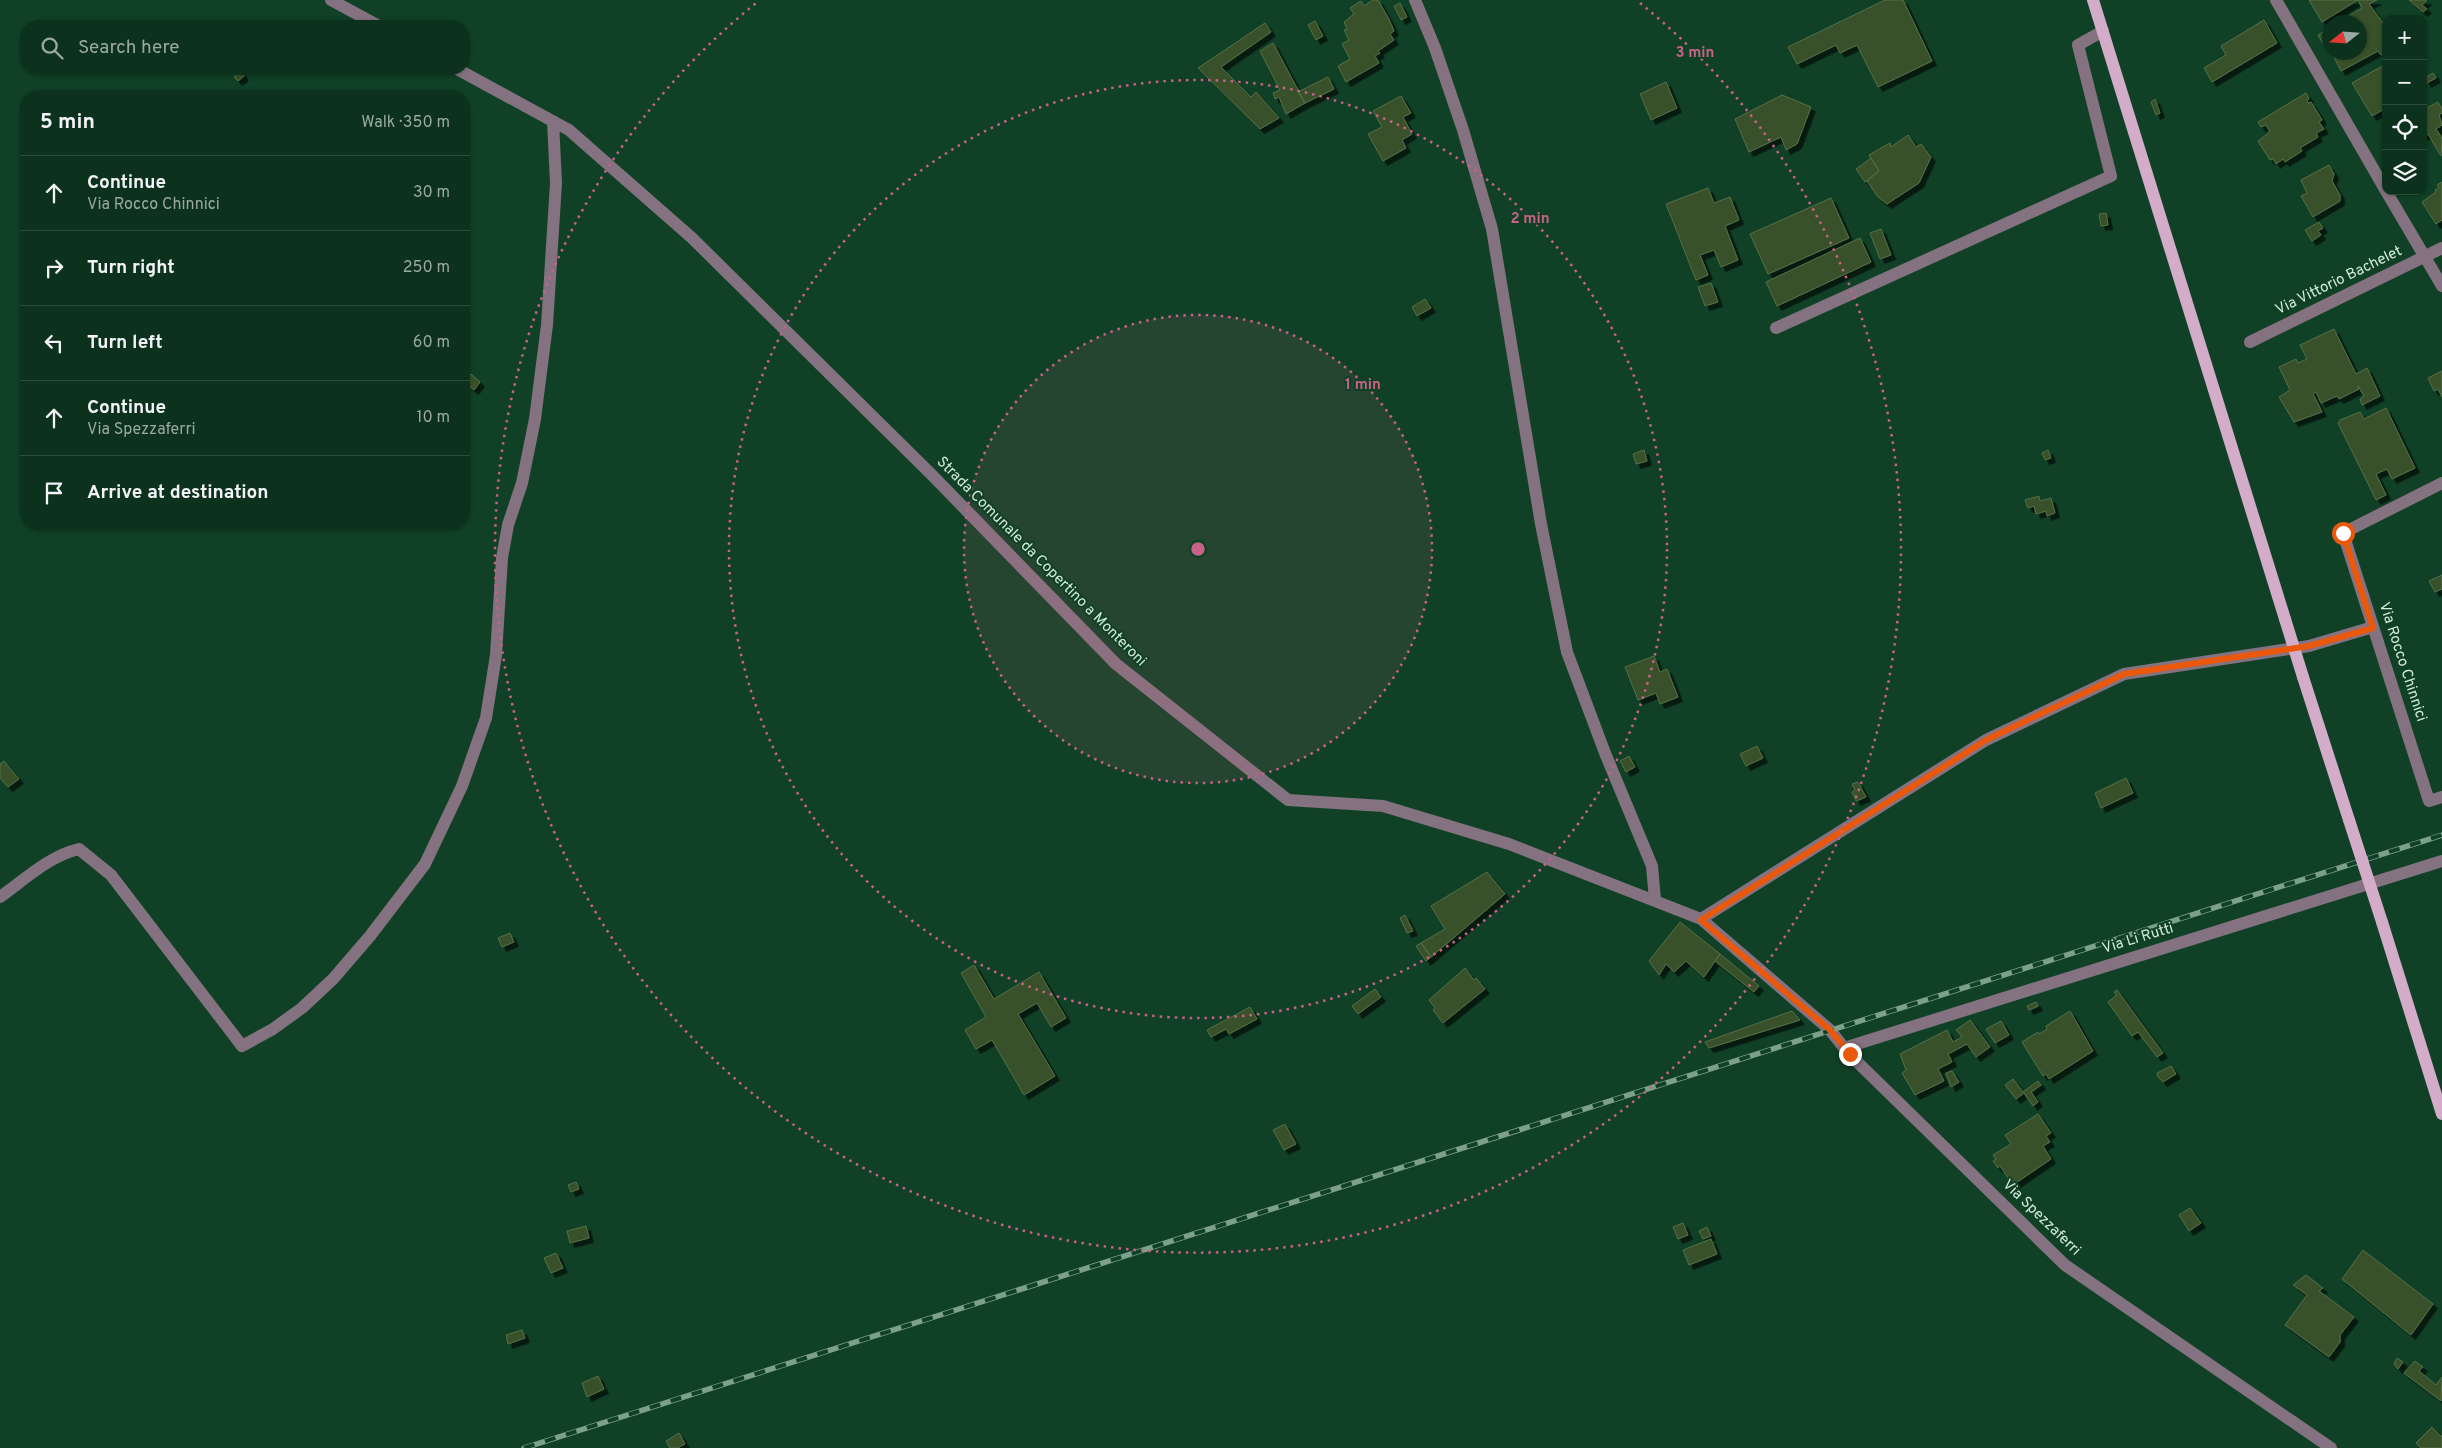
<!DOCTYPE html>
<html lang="en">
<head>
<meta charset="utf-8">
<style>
	:root { --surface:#0c311c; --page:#153925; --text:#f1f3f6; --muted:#9aa9a3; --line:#2c4c3b }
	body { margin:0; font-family:Overpass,sans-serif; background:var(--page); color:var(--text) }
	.controls { position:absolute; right:15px; top:15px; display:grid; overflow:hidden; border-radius:10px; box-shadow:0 1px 4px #0004 }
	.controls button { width:45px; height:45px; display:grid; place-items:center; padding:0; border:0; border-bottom:1px solid var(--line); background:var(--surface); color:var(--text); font:25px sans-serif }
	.compass { position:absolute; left:2322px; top:15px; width:45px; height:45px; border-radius:50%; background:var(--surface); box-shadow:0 1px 4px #0004; rotate:253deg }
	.stop { position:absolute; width:15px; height:15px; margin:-11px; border:4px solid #ea580c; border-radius:50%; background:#fff }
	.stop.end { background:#ea580c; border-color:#fff; box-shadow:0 1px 5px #0008 }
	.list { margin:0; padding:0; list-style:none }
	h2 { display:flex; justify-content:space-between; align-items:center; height:65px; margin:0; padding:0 20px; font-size:21px }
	h2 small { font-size:16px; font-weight:400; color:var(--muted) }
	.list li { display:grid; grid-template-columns:32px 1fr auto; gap:15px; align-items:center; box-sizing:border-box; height:75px; padding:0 20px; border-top:1px solid var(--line) }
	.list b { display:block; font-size:19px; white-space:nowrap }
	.list p { margin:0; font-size:16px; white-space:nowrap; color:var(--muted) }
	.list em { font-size:16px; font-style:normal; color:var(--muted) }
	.icon { flex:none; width:28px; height:28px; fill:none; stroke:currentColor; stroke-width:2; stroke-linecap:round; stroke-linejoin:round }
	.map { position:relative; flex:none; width:2442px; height:1448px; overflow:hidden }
	.search { position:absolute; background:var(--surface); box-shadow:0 1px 4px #0004; left:20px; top:20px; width:450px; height:55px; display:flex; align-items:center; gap:12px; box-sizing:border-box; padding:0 18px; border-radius:20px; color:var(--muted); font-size:19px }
	.panel { position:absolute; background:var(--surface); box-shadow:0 1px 4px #0004; left:20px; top:90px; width:450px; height:440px; border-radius:20px }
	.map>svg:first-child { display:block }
	.building { fill:#385129; stroke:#557046; filter:url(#shadow) }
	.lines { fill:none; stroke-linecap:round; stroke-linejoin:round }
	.minor { stroke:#857280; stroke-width:12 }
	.major { stroke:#d3acc9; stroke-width:12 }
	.rail-casing { stroke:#7ca08a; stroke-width:5.5 }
	.rail { stroke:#104126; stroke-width:4; stroke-dasharray:11; stroke-linecap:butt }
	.major-bridge { stroke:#d3acc9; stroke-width:12 }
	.route { stroke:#ea580c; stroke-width:6 }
	.ring { fill:none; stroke:#c86287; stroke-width:2.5; stroke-dasharray:2.5 5 }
	.labels { text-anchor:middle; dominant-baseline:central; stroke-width:4; stroke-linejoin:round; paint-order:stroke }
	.street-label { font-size:15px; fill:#d2ebd9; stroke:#104126 }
	.centre { fill:#c86287; stroke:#104126; stroke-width:2.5 }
	.ring-label { font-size:15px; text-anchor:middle; font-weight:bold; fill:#c86287; stroke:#104126; stroke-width:4; stroke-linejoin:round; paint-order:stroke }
</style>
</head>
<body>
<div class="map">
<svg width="2442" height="1448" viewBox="0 0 2442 1448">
	<defs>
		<filter id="shadow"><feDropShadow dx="4.5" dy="4.5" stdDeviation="0" flood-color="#0009"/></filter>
	</defs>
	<rect width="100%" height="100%" fill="#104126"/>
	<path class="building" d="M1373 0H1378L1389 19 1394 31 1390 34 1394 40 1378 51 1380 53 1375 56 1379 63 1346 82 1338 66 1350 59 1342 44 1349 40 1344 30 1347 29 1344 22 1354 14 1350 8 1361 1 1364 6Z
		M1885 0H1903L1932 61 1878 87 1857 45 1840 53 1836 45 1797 64 1788 47Z
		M2309 0H2377L2369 4 2386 27V52L2381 55 2378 51 2341 71 2333 55 2337 52H2360V22H2339L2362 8 2358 0 2322 22Z
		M2409 0H2427L2422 5 2427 9 2423 12Z
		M1400 3 1407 17 1401 20 1394 6Z
		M2264 20 2277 43 2212 82 2204 68 2226 55 2221 46Z
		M1315 21 1323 36 1316 40 1308 25Z
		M1265 23 1271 32 1221 67 1251 97 1256 92 1279 118 1260 129 1198 68Z
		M2330 28V41L2324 45 2318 35Z
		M1273 43 1305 103 1286 114 1279 97 1275 99 1273 93 1280 90 1260 51Z
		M2386 64V108L2372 116 2352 83Z
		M241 71 244 76 238 81 234 77Z
		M2433 73 2436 78 2427 83 2424 78Z
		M1328 77 1334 89 1305 103 1298 92Z
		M1666 82 1677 108 1651 120 1640 94Z
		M2306 93 2309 99 2307 100 2308 103 2311 102 2322 120 2319 122 2324 129 2316 133 2318 137 2300 148 2302 151 2285 162 2283 159 2276 164 2273 159 2270 160 2258 141 2270 132 2266 125 2261 127 2258 122Z
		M1782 95 1811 107 1797 144 1786 150 1781 137 1749 152 1735 119Z
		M1401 96 1411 113 1403 117 1412 134 1402 140 1406 148 1383 161 1368 134 1382 127 1373 111Z
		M2155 99 2160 113 2156 115 2151 102Z
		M2438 102 2442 109V113L2439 115 2442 125 2436 129 2442 138 2441 156 2428 134 2423 136V110Z
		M1908 135 1916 147 1921 144 1931 157 1919 183 1887 204 1878 197 1867 181 1879 171 1869 155 1890 143 1891 147Z
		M1871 158 1879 171 1865 182 1856 169Z
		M2329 165 2334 174 2332 181 2340 195V201L2313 217 2301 196 2307 193 2301 180Z
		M2442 182V220L2436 224 2422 202 2436 192 2435 190 2439 188 2437 185Z
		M1708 188 1714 203 1730 197 1739 220 1725 226 1738 260 1721 267 1714 250 1700 255 1708 275 1696 280 1666 204Z
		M1831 198 1849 238 1768 274 1750 234Z
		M2106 213 2108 225 2101 226 2099 214Z
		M2319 222 2323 228 2318 231 2321 235 2312 241 2305 230Z
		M1881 229 1891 255 1880 259 1870 233Z
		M1860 238 1871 262 1777 306 1766 282Z
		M1711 283 1718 302 1705 306 1698 287Z
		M1425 299 1431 308 1417 316 1412 307Z
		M2334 329 2356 374 2367 368 2380 396 2362 405 2360 399 2364 396 2358 386 2359 389 2339 399 2337 396 2321 403 2316 392 2313 394 2322 412 2294 422 2279 397 2290 390 2279 367 2296 359 2298 363 2307 359 2300 345Z
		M2442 371V397L2438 389 2434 391 2428 378Z
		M471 374 480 382 474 390 464 382Z
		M2386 408 2415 468 2392 479 2387 469 2376 474 2386 495 2376 500 2338 423 2340 420 2360 412 2364 419Z
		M1644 450 1647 461 1636 464 1633 454Z
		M2048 450 2051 458 2045 460 2042 453Z
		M2039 496 2040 501 2051 498 2055 513 2047 516 2046 511 2036 514 2034 506 2028 508 2025 500Z
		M2442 575V589L2435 592 2429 581Z
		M1654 656 1660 672 1667 669 1678 697 1660 704 1656 693 1638 700 1625 667Z
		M1757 746 1763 758 1746 766 1740 754Z
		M1629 756 1635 767 1626 772 1620 761Z
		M4 761 19 779 8 787 0 778V764Z
		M2126 778 2133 793 2101 808 2095 793Z
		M1858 782 1866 797 1856 801 1852 792 1855 790 1852 784Z
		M1487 872 1505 894 1431 957 1421 943 1445 929 1431 906Z
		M1405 915 1413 931 1407 933 1400 918Z
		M1680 922 1720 954 1704 977 1686 961 1674 972 1666 964 1659 975 1649 961Z
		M510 933 514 942 502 947 498 938Z
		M1421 943 1431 957 1426 961 1416 946Z
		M1720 954 1759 986 1754 992 1715 961Z
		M974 965 994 999 1039 972 1066 1018 1051 1027 1037 1003 1018 1014 1055 1076 1024 1095 992 1040 976 1049 965 1030 986 1017 961 973Z
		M1465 968 1474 980 1476 978 1485 989 1443 1023 1433 1010 1435 1008 1429 1000Z
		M1375 989 1381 997 1358 1014 1352 1006Z
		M2117 990 2163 1053 2157 1057 2138 1032 2132 1036 2108 1002 2117 995 2114 992Z
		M2036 1002 2038 1006 2029 1010 2027 1006Z
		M1250 1007 1257 1019 1229 1034 1226 1029 1211 1037 1207 1030Z
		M1792 1011 1800 1020 1709 1048 1705 1042Z
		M2070 1011 2093 1051 2049 1079 2046 1074 2043 1076 2022 1042 2038 1032 2039 1034 2047 1029 2046 1026Z
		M1970 1020 1990 1047 1976 1057 1967 1044 1948 1054 1952 1062 1938 1069 1944 1081 1915 1095 1902 1073 1906 1070 1900 1054 1947 1030 1953 1042 1962 1037 1956 1030Z
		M2001 1021 2009 1035 1995 1043 1986 1029Z
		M2171 1066 2176 1074 2163 1082 2158 1077 2157 1073Z
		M1952 1071 1959 1082 1951 1087 1946 1073Z
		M2013 1079 2023 1092 2038 1081 2041 1085 2031 1092 2038 1102 2033 1106 2024 1093 2016 1099 2005 1085Z
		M2038 1114 2051 1133 2046 1136 2050 1142 2043 1146 2051 1159 2013 1185 2000 1166 1998 1168 1993 1161 1996 1159 1993 1155 2011 1144 2005 1135Z
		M1285 1124 1296 1144 1284 1150 1273 1130Z
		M576 1182 579 1189 571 1192 568 1185Z
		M2190 1208 2201 1223 2189 1231 2179 1215Z
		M1683 1223 1688 1235 1678 1239 1673 1227Z
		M586 1226 589 1238 570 1243 567 1231Z
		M1707 1227 1711 1236 1703 1239 1699 1231Z
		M1711 1239 1717 1254 1689 1265 1683 1250Z
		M2363 1250 2433 1304 2411 1335 2342 1279Z
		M556 1253 563 1268 551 1273 544 1258Z
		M2306 1275 2323 1288 2319 1291 2354 1317 2340 1335V1342L2329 1357 2285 1325 2307 1295 2293 1285Z
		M522 1330 525 1338 508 1344 506 1335Z
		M2397 1358 2403 1362 2398 1369 2394 1364Z
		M2415 1361 2423 1367 2419 1371 2436 1385 2442 1377 2441 1401 2404 1373Z
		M598 1376 604 1389 587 1397 582 1383Z
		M2432 1427 2441 1437 2442 1435V1448H2421L2416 1443Z
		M679 1433 685 1444 677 1448H670L666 1441Z"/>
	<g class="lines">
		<path class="minor" d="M331 0 379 26
			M1415 0 1435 48 1463 130 1492 229 1541 524 1567 652 1605 753 1652 866 1655 900
			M2276 0 2386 191
			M457 69 569 130 692 238 932 475 1116 664 1288 800 1383 806 1509 844 1701 919 1830 1030 1849 1054 2065 1265 2331 1448
			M2386 191 2442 286
			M1776 328 2111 176 2078 45 2103 31
			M2250 342 2442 248
			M2442 483 2343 533 2429 801 2442 797
			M0 897C24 880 49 856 79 849L111 875 242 1046 273 1029 302 1008 333 979 370 936 425 864 462 786 486 718 496 655 502 558 508 525 522 483 535 419 547 325 556 183 553 121
			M1701 919 1986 740 2124 674 2309 646 2373 627
			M1844 1048 2442 861"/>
		<path class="major" d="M2093 0 2285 619
			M2303 677 2349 820
			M2382 922 2442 1114"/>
		<defs>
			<path id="rail" d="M524 1448 2442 835"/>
		</defs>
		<use href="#rail" class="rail-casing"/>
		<use href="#rail" class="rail"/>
		<path class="major-bridge" d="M2285 619 2303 677
			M2349 820 2382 922"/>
	</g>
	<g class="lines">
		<path class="route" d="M1850 1054 1830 1030 1701 920 1986 740 2124 674 2309 646 2373 628 2343 533"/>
	</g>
	<circle cx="1198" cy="549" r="234" fill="#c86287" fill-opacity=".12"/>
	<g class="ring">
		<circle cx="1198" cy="549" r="234"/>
		<circle cx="1198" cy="549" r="469"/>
		<path d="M1640 3A703 703 0 1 1 756 3"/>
	</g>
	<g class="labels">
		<g class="street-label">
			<text transform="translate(2339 281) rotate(-26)">Via Vittorio Bachelet</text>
			<text transform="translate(1041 562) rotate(45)">Strada Comunale da Copertino a Monteroni</text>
			<text transform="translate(2402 662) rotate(72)">Via Rocco Chinnici</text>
			<text transform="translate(2138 939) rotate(-17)">Via Li Rutti</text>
			<text transform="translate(2041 1218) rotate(44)">Via Spezzaferri</text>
		</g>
	</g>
	<circle cx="1198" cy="549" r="8" class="centre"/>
	<g class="ring-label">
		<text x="1695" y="57">3 min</text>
		<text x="1530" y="223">2 min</text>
		<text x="1363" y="389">1 min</text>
	</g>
</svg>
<div class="controls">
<button>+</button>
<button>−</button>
<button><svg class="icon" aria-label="locate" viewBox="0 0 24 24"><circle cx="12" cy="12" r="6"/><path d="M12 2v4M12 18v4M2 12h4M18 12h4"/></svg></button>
<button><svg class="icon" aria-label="layers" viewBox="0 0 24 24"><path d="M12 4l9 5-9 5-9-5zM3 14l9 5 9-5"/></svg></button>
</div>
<svg class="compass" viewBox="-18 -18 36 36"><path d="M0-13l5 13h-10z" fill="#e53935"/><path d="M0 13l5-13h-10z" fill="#9aa9a3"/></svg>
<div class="stop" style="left:2343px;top:533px"></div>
<div class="stop end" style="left:1850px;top:1054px"></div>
<div class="search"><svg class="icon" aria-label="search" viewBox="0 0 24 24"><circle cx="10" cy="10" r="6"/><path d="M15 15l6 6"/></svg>Search here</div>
<section class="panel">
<h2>5 min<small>Walk · 350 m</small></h2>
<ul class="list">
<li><svg class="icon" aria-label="ahead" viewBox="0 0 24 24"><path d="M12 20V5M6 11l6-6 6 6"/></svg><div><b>Continue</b><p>Via Rocco Chinnici</p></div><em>30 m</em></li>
<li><svg class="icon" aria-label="right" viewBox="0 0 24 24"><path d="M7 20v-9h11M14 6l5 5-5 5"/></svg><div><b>Turn right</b></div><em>250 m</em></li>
<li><svg class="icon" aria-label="left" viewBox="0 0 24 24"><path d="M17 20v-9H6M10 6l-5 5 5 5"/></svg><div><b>Turn left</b></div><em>60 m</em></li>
<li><svg class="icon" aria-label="ahead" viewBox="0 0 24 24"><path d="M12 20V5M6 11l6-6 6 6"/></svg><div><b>Continue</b><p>Via Spezzaferri</p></div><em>10 m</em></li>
<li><svg class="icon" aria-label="arrive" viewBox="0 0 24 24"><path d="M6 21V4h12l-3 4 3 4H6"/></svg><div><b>Arrive at destination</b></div></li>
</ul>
</section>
</div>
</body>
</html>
